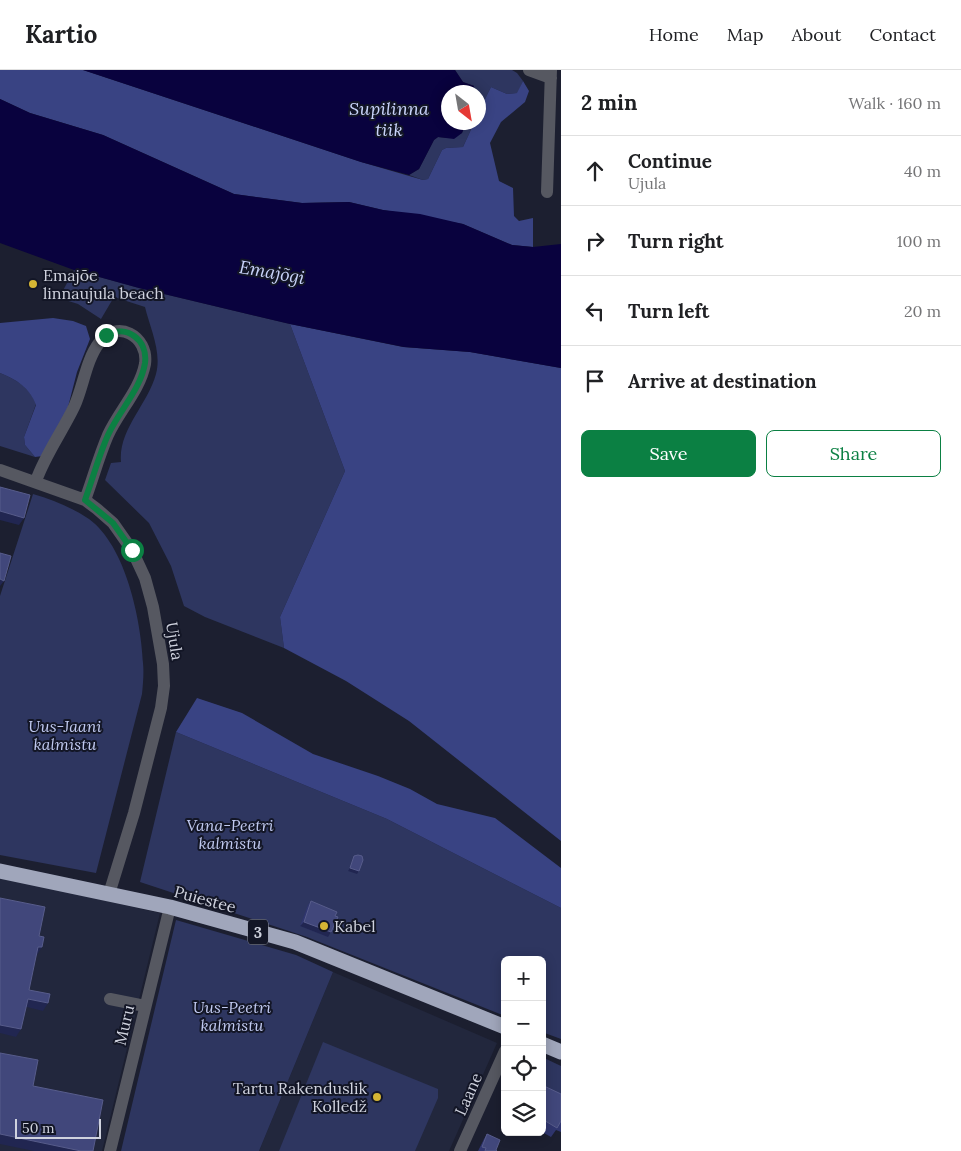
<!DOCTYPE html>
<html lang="en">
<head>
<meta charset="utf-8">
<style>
	:root { --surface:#fff; --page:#f6f6f6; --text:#202124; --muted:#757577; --line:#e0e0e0; --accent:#0b8043 }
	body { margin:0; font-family:Lora,serif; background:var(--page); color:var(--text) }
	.controls { position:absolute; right:15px; bottom:15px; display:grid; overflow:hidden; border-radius:8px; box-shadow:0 2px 12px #0003 }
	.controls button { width:45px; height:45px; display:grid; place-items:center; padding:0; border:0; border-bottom:1px solid var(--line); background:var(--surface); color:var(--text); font:25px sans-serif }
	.compass { position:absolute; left:441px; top:15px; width:45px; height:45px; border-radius:50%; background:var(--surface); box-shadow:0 2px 12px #0003; rotate:149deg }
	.scale { position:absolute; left:15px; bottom:12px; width:86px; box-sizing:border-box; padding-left:5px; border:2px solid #cfd2de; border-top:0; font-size:14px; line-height:18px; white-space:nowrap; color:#cfd2de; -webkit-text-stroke:4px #131626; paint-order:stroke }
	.stop { position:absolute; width:15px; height:15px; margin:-11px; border:4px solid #0b8043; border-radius:50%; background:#fff }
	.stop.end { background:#0b8043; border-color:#fff; box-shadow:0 1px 5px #0008 }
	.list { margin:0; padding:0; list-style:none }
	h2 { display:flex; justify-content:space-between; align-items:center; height:65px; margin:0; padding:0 20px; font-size:21px }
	h2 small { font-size:16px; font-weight:400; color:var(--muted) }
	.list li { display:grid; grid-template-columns:32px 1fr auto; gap:15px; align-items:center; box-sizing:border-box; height:70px; padding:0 20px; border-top:1px solid var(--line) }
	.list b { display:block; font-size:19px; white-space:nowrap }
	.list p { margin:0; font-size:16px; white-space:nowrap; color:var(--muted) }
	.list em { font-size:16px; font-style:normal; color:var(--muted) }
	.actions { display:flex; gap:10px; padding:15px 20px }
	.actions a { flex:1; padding:11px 0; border:1px solid var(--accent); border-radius:8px; text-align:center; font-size:18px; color:var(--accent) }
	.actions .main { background:var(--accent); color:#fff }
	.icon { flex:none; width:28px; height:28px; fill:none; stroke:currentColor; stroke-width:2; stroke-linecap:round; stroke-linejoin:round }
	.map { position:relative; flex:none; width:561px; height:1081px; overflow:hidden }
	header { display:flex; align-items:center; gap:30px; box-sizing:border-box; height:70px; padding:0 25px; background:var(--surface); border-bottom:1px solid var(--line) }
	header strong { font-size:24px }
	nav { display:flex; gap:28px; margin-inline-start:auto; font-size:18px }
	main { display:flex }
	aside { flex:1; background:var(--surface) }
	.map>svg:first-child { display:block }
	.built { fill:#22273d }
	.green { fill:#2e3660 }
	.forest { fill:#394383 }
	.water { fill:#09023e }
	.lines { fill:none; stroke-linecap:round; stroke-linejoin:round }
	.minor { stroke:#565861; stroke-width:12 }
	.highway { stroke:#a0a6bb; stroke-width:15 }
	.wall { fill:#30366f }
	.shaded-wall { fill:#212651 }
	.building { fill:#41477b; stroke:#575c8b }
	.route { stroke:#0b8043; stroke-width:6 }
	.poi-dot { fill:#d5b534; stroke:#131626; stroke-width:2 }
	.labels { text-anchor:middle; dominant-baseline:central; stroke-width:4; stroke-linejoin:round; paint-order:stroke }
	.shield { fill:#131626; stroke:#979aa7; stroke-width:1 }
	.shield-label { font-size:15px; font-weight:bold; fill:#cfd2de }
	.poi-label { font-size:16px; fill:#cfd2de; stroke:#131626; text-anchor:start }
	.street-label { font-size:16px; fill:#cfd2de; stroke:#131626 }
	.park-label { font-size:16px; font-style:italic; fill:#c0c9f0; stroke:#131626 }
	.water-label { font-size:18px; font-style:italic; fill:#c9d3fa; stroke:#131626 }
</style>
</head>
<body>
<header>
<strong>Kartio</strong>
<nav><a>Home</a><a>Map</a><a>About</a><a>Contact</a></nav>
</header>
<main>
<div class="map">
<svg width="561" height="1081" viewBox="0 0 561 1081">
	<rect width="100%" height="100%" fill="#1c1f30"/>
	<path class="built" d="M0 807 160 843 102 1081H0Z
		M333 902 497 973 449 1081H259Z"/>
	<path class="green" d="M455 0H512L517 3 523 11 518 23 507 24 491 17 479 41 478 22H474V16L463 12Z
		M466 53H474L463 77 446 78 442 80 428 109 423 110 409 105 419 99 434 70 438 67 449 68 462 63Z
		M74 200 139 218 290 254 345 401 280 547 284 578 205 547 184 536 171 496 149 453 105 410 111 393 121 392C118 360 148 334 156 304 162 282 150 258 145 237L114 227 101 249 78 234 59 228Z
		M0 303C16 309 30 318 36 334L24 367 25 375 35 387 0 376Z
		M33 424C53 430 71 437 89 449 126 476 141 550 143 593 144 603 143 614 142 624L96 803 0 785V526Z
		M176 662 387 749 561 838V969L542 962V890H505V946L307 867 140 812Z
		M176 850 296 885 333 902 259 1081H121Z
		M323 972 438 1019V1028L415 1081H279Z
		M542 987 561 996V1038L542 1027Z"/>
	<path class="forest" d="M0 0H83L361 92 423 110 428 109 442 80 446 78 463 77 474 53 478 52 479 41 491 17 507 24 517 23 523 11 529 21 525 32 501 52 490 73 499 111 513 118 514 146 519 151 533 148V177L512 175 463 154 383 140 349 132 302 133 234 124 103 65 30 43 0 29Z
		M53 248 73 251 86 256 90 269 77 302 68 337 43 386 35 387 25 375 24 367 36 335C30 318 16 309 0 303V253Z
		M290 254 403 277 470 282 561 298V771L409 651 346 611 284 578 280 547 345 401Z
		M197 628 242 643 313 684 378 706 410 719 437 734 495 748 561 798V838L387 749 176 662Z"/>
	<path class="water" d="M83 0H455L463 12 474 16V22H448V52L466 53 462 63 454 69 438 67 434 70 419 99 409 105 361 92Z
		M0 29 30 43 103 65 234 124 302 133 349 132 383 140 420 144 463 154 512 175 533 177 561 174V298L470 282 404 277 290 254 139 218 74 200 0 173Z"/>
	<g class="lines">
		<path class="minor" d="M529 0 551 8
			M547 122 551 0
			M0 400 85 430 97 439 113 453 132 480 145 508 153 537 163 594 164 616 161 638 134 743 109 824
			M36 411C45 385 62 362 74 337 83 318 86 290 99 273 116 248 149 266 145 294 140 320 119 341 108 365 99 386 93 408 85 430
			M110 929 145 936
			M110 1081 170 837
			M460 1081 505 981"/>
		<path class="highway" d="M0 801 170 837 295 872 505 957
			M542 974 561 982"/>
	</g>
	<path class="wall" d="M311 831 328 867 300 856 308 835Z
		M542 1015 561 1024V1062L556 1060 551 1067 542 1062Z
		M487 1064 496 1080 497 1081H478L484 1069Z"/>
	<path class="shaded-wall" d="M0 441 24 448 19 455 0 450Z
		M0 509 4 511 0 516Z
		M350 798 359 801 357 804 348 801Z
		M304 852 331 862 328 867 300 856Z
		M38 877H42L37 885 33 884Z
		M28 929 48 933 43 941 23 936Z
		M0 955 21 959 16 967 0 963Z
		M0 1064 81 1081H34L0 1074Z"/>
	<path class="building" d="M0 417 30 425 24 448 0 441Z
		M0 483 11 486 4 511 0 509Z
		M358 785 362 786 363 790 359 801 350 798 354 786Z
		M0 828 45 837 39 866 44 867 42 877H38L29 920 50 924 48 933 28 929 21 959 0 955Z
		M311 831 337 842 335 846 338 847 331 862 304 852Z
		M0 983 38 990 33 1016 103 1030 93 1081H81L0 1064Z
		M542 1015 561 1024V1051L557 1058 542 1049Z
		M487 1064 500 1070 496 1080 497 1081H485L486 1078 482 1077Z"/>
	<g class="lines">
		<path class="route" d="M106 265C127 254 148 270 145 293 141 319 119 341 108 365 99 385 93 408 85 430L113 453 132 480"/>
	</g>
	<g class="poi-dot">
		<circle cx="33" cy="214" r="5"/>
		<circle cx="324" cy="856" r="5"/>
		<circle cx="377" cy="1027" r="5"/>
	</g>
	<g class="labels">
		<rect class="shield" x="248" y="849.5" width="20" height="25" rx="4"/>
		<g class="shield-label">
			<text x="258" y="862">3</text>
		</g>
		<g class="poi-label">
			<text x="43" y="205">Emajõe<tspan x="43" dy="18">linnaujula beach</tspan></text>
			<text x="334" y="856">Kabel</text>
			<text x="367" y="1018" text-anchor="end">Tartu Rakenduslik<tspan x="367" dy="18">Kolledž</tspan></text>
		</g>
		<g class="street-label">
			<text transform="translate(175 571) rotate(81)">Ujula</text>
			<text transform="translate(205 829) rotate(15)">Puiestee</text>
			<text transform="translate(124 955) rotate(-77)">Muru</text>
			<text transform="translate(468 1024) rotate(-66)">Laane</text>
		</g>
		<g class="park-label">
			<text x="65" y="656">Uus-Jaani<tspan x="65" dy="18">kalmistu</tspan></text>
			<text x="230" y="755">Vana-Peetri<tspan x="230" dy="18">kalmistu</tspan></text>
			<text x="232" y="937">Uus-Peetri<tspan x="232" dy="18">kalmistu</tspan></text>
		</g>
		<g class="water-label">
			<text x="389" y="38">Supilinna<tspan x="389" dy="21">tiik</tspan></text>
			<text transform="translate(272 202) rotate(10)">Emajõgi</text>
		</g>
	</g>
</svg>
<div class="controls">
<button>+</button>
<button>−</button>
<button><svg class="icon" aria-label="locate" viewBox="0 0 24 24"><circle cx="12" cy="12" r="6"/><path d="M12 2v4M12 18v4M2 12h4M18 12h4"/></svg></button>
<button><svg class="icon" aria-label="layers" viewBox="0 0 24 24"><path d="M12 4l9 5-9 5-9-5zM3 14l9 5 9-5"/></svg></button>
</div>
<svg class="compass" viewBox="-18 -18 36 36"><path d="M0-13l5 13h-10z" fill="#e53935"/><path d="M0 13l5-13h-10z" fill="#757577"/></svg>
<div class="scale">50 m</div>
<div class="stop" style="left:132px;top:480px"></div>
<div class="stop end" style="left:106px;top:265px"></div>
</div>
<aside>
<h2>2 min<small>Walk · 160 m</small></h2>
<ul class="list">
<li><svg class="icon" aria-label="ahead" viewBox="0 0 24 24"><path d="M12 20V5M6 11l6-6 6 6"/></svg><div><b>Continue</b><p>Ujula</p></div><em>40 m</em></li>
<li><svg class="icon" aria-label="right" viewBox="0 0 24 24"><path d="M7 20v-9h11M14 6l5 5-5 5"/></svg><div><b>Turn right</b></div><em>100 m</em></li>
<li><svg class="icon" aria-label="left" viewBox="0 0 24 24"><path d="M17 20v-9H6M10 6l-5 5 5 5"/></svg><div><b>Turn left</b></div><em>20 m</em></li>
<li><svg class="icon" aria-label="arrive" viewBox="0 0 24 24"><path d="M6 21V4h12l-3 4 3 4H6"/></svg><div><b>Arrive at destination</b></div></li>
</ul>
<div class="actions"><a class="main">Save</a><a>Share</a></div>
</aside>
</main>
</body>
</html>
